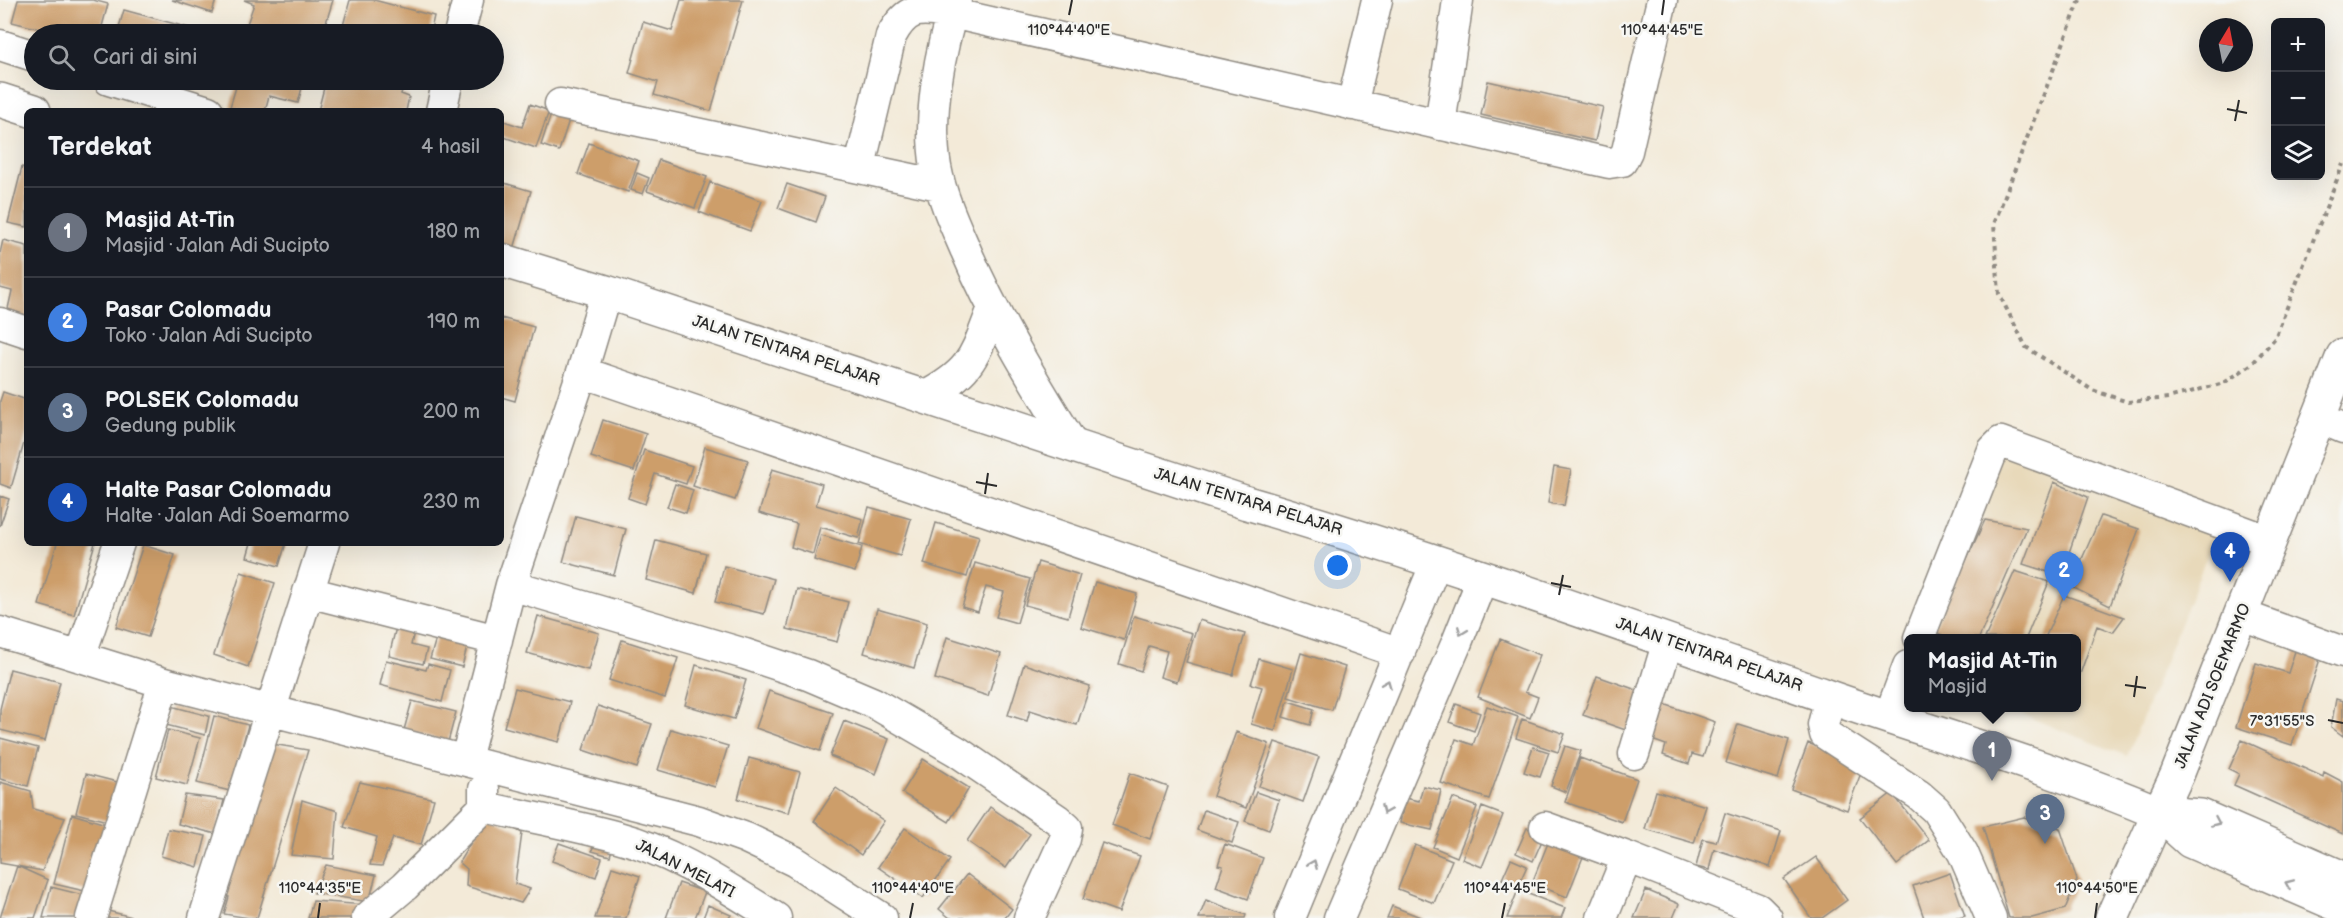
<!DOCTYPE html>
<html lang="id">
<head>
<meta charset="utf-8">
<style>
	:root { --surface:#171b24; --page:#20242c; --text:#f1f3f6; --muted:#9ea1a6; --line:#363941; --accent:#2563eb }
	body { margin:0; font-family:"Balsamiq Sans",sans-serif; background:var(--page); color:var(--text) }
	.controls { position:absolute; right:18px; top:18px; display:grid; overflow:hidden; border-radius:9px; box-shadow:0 6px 24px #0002 }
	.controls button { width:54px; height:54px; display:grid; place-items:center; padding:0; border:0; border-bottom:2px solid var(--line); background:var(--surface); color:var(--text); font:30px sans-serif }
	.compass { position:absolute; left:2199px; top:18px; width:54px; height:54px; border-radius:50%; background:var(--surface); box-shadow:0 6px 24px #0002; rotate:10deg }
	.you { position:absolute; left:1338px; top:566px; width:21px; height:21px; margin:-15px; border:4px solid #fff; border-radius:50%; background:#1a73e8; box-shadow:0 0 0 9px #1a73e833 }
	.badge { display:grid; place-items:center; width:39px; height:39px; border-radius:50%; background:var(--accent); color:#fff; font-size:20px; font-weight:700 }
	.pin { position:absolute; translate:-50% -50px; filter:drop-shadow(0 2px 3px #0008) }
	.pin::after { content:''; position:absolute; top:32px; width:21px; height:18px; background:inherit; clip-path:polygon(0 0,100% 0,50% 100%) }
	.popup { position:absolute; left:1904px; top:634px; width:177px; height:78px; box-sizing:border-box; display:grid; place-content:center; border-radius:9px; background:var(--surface); filter:drop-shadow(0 2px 4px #0005); font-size:20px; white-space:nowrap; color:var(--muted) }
	.popup b { font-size:22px; color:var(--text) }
	.popup::after { content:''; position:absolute; left:50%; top:100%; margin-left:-12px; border:12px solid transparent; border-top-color:var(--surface) }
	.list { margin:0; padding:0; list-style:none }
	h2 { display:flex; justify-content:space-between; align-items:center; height:78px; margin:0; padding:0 24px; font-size:26px }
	h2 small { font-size:20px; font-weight:400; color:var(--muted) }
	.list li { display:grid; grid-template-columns:39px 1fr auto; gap:18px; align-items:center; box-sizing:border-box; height:90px; padding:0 24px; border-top:2px solid var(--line) }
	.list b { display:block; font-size:22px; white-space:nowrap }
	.list p { margin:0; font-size:20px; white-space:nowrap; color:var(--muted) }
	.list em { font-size:20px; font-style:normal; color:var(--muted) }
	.icon { flex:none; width:33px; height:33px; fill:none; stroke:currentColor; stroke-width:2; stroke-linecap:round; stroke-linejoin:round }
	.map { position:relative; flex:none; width:2343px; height:918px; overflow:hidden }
	.search { position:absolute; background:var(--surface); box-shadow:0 6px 24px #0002; left:24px; top:24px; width:480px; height:66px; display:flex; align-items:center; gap:15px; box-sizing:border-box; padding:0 21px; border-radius:33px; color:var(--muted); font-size:22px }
	.panel { position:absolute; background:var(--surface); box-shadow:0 6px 24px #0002; left:24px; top:108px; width:480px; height:438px; border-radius:9px }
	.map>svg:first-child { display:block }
	.built { fill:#e8d9ba }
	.building { fill:#cd9e6a }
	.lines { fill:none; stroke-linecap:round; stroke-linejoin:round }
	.minor-casing { stroke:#8f8a82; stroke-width:33 }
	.major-casing { stroke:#8f8a82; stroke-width:36 }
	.highway-casing { stroke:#8f8a82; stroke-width:36 }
	.path { stroke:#8f8a82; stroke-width:4; stroke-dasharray:4.5 4.5; stroke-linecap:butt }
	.minor { stroke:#fff; stroke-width:30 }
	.major { stroke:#fff; stroke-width:33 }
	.highway { stroke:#fff; stroke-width:33 }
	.oneway { stroke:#a0a0a0 }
	.ticks { fill:none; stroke:#2b2b2b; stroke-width:2 }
	.labels { text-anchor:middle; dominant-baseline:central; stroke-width:5; stroke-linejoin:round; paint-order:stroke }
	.street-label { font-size:16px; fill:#2b2b2b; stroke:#f6f6f2 }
	.ticks-label { font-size:15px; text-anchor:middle; fill:#2b2b2b; stroke:#f6f6f2; stroke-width:5; stroke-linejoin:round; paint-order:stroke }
</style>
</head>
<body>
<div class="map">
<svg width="2343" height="918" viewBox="0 0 2343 918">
	<rect width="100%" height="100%" fill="#f6f6f2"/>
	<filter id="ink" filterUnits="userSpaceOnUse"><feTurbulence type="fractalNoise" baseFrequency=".0167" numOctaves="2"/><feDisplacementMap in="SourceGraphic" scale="12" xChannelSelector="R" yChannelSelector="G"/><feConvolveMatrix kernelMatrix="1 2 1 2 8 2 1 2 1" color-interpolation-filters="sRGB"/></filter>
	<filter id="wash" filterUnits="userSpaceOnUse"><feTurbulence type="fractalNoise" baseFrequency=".008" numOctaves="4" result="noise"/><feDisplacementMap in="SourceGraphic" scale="24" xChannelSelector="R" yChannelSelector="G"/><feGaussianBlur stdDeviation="1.35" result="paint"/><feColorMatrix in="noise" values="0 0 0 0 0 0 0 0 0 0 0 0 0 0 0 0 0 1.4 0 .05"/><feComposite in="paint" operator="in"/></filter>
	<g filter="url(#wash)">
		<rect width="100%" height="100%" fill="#f3ead8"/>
		<path class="built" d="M2001 446 2217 531 2127 756 2005 708H2076V638H1924Z"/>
		<g id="blocks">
			<path class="building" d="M18 0H93L108 4 100 34H60L12 22Z
				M172 0H216L212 13Z
				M244 0H333L325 26 315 23 311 34H279L247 24 254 4Z
				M350 0H374L434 16 430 34 341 33Z
				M681 0H743L711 111 654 95 658 82 629 73 643 22 672 31Z
				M124 10 208 33V34H117Z
				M215 80H304L298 103 269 96 265 111H245L230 107 236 87 215 81Z
				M326 80H405L401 94 409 97 406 111H318Z
				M1488 81 1603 107 1595 141 1481 115Z
				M530 104 549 111 536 148 501 136V120L522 127Z
				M551 114 569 120 559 151 541 145Z
				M589 143 639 161 628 192 578 174Z
				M659 160 707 177 695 208 647 191Z
				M22 167 27 168V227L8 223Z
				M637 173 649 178 643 194 631 190Z
				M501 182 531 191 514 249 501 245Z
				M710 182 762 201 750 231 699 212Z
				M787 184 825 197 816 222 778 208Z
				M3 240 27 246V318L7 313 12 291 0 288V253Z
				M501 318 534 327 515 401 501 397Z
				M3 392 27 400V433L11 488 0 484V401Z
				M603 420 646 434 634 471 591 457Z
				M705 447 748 460 735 500 693 486Z
				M644 450 692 466 686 484 655 474 645 504 628 498Z
				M1554 467 1571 470 1564 506 1548 503Z
				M772 469 822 484 816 505 863 519 858 538 820 527 813 554 791 547 797 524 759 513Z
				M2054 482 2088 497 2061 576 2023 564Z
				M675 484 693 490 686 513 667 507Z
				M0 496 9 499 0 526Z
				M869 507 911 519 900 556 859 544Z
				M576 516 626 529 614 575 563 562Z
				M2101 516 2139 529 2110 606 2070 586Z
				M1985 520 2027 528 1979 638H1949L1933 631Z
				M936 523 979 536 967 577 924 564Z
				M821 535 862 547 855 572 814 560Z
				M656 540 706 553 696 593 646 580Z
				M57 543H95L74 615 39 605Z
				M251 543H286L279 566 247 557Z
				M143 545 175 555 148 637 116 627Z
				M1038 562 1080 575 1068 617 1025 605Z
				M975 563 1030 579 1017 623 996 617 1004 592 986 587 978 612 962 607Z
				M724 566 774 579 764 614 715 602Z
				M2015 571 2049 582 2026 638H1985Z
				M241 572 275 583 248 667 214 655Z
				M1095 582 1137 594 1124 640 1081 627Z
				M797 589 848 602 837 642 787 629Z
				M2064 595 2124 617 2113 632 2097 626 2079 677 2076 676V638H2045Z
				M877 609 927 623 914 668 864 653Z
				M538 616 599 633 588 670 527 653Z
				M1134 616 1192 633 1177 682 1160 677 1167 651 1149 646 1141 671 1119 664Z
				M398 619 416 623 411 645 427 649 423 664 389 656Z
				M1199 620 1245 634 1233 675 1186 662Z
				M437 635 468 643 462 667 430 659Z
				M947 637 1001 654 988 696 935 679Z
				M1500 639 1540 655 1525 692 1538 697 1530 718 1478 697Z
				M622 640 678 658 665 698 609 680Z
				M2296 648 2321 656 2292 745 2236 727 2256 663 2288 673Z
				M1301 653 1345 667 1332 710 1288 697Z
				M1259 659 1293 669 1275 731 1251 724 1262 687 1251 684Z
				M386 660 426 670 428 664 450 670 442 702 380 685Z
				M1024 664 1090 686 1077 725 1030 710 1027 721 1008 715Z
				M696 665 746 680 734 719 685 705Z
				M10 669 60 682 45 741 0 730V709Z
				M1597 676 1648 694 1634 733 1583 715Z
				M515 688 570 702 559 742 504 727Z
				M769 691 833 713 820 751 756 728Z
				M2336 699 2343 701V736L2331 727Z
				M412 701 456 712 448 742 404 730Z
				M1288 701 1314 709 1310 725 1283 717Z
				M1456 704 1480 713 1474 731 1449 722Z
				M1664 704 1715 722 1703 757 1692 754 1689 764 1663 755 1666 745 1652 740Z
				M171 706 209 716 205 735 166 725Z
				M598 706 652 724 637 768 583 750Z
				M1487 706 1518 717 1489 799 1441 783 1456 739 1473 745Z
				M214 716 248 725 230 791 197 783Z
				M1522 719 1565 734 1558 752 1516 738Z
				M844 721 889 739 876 774 830 756Z
				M1738 724 1789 740 1778 779 1726 763Z
				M671 729 728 746 715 787 658 770Z
				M168 730 200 738 187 785 156 777Z
				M1236 732 1269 744 1246 808 1213 796Z
				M0 738 38 748 28 786 0 779Z
				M2242 740 2323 777 2324 772 2343 782V834L2234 785 2239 774 2229 769Z
				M1275 742 1319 757 1303 802 1259 786Z
				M266 743 308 750 257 918H249L224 914 229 897 215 893Z
				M1808 743 1864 765 1847 810 1791 789Z
				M1565 746 1581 751 1566 792 1551 786Z
				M1533 747 1549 752 1540 777 1524 772Z
				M749 758 800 772 789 813 738 799Z
				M1580 758 1637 779 1622 822 1565 802Z
				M923 759 969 788 949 822 902 793Z
				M1130 773 1168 787 1150 839 1112 825Z
				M86 774 125 784 115 823 76 813Z
				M0 782 31 791 33 809 65 818 42 871 17 866 48 880 35 918H0L17 866 0 863Z
				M360 782 434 799 421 845 393 838 382 866 370 865 377 837 344 827Z
				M1423 786 1441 790 1432 830 1400 823 1405 798 1419 801Z
				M836 788 884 821 861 855 814 821Z
				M1656 791 1706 806 1694 843 1645 829Z
				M1256 792 1279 800 1269 830 1245 821Z
				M1892 793 1929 840 1897 865 1860 818Z
				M185 795 224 800 216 834 178 824Z
				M1453 798 1477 807 1457 857 1433 847Z
				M302 800 338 811 334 859 291 855Z
				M990 807 1030 834 1006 868 967 841Z
				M1482 807 1503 815 1482 867 1462 859Z
				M1204 810 1239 822 1232 843 1197 830Z
				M1725 813 1781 831 1770 867 1714 849 1709 870 1696 867 1703 839 1716 842Z
				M72 814 106 824 89 892 54 884Z
				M488 814 522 833 515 884 530 889 521 903 466 886 467 869 459 862Z
				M2024 817 2060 828 2077 880 2065 909 2032 918H2009L1983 827Z
				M905 828 950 860 923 898 878 867Z
				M1527 828 1544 836 1533 861 1516 853Z
				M168 829 206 836 198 867 161 856Z
				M1552 833 1587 847 1567 897 1532 883Z
				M595 837 614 842 610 856 592 851Z
				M559 843 602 858 596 877 552 861Z
				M1102 843 1140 856 1119 912 1083 899Z
				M1225 844 1263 858 1248 899 1216 887 1223 866 1218 865Z
				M1415 845 1452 860 1434 903 1398 889Z
				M1816 857 1847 900 1822 918H1811L1784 879Z
				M1511 859 1527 866 1518 886 1502 879Z
				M326 865 376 875 369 902 314 893Z
				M612 867 640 876 626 918H595Z
				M1950 873 1965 916 1959 918H1924L1913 886Z
				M967 874 1012 909 1005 918H950L939 909Z
				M679 883 705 892 695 918H666Z
				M51 887 87 896 82 918H43Z
				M1518 890 1565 908 1561 918H1507Z
				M1646 890 1679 904 1673 918H1634Z
				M1206 900 1246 915 1245 918H1199Z
				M313 901 367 905 352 918H308Z
				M708 905 731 915 729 918H703Z
				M1392 906 1423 918H1387Z
				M100 909 132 917 131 918H98Z"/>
		</g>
	</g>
	<g filter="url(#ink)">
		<use href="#blocks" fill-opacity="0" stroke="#8f8a82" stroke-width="1.5"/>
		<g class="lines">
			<defs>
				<path id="minor" d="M956 0C940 49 927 116 936 167 941 194 952 219 963 244 993 315 1033 380 1073 445
					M459 34 468 0
					M0 45 34 56
					M109 80 208 111
					M560 104 939 185
					M1352 105 1377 0
					M441 111 448 80
					M1440 125 1458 0
					M860 166 891 36C908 5 920 9 951 13L1609 163 1622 161 1627 151 1662 0
					M0 323 27 332
					M582 372 1400 653
					M924 397C973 371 974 357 993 308
					M2319 418 2343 428
					M511 585 745 654 808 675 874 703 958 752 1058 820 1067 828 1065 839 1029 918
					M308 592 497 640
					M2242 615 2343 652
					M0 632 164 683 699 821 746 838 794 861 882 918
					M1919 638 1993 450 2001 442 2270 541
					M80 657 119 543
					M1830 697 1823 725 1825 734 1919 795 1936 810 1963 853 1991 918
					M1889 717 1908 666
					M1634 754 1668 641
					M466 759 511 585 582 372 606 292
					M484 807C529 817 574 825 618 837 675 852 727 888 776 918
					M1545 827 1627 857
					M91 918 164 683
					M204 918 324 543
					M367 918 405 886 484 807V789
					M1290 918 1436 563
					M1339 918 1457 642 1483 577
					M1602 918 1627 857 1758 909 1767 918"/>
				<path id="major" d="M0 100 34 111
					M501 260 606 292 1247 503C1442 560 1633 629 1826 696 1937 735 2051 767 2159 813L2112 918"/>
				<path id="highway" d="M2159 813 2177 775 2343 356
					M2159 813 2190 841 2343 907
					M2159 813 2201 816 2343 878"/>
			</defs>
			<use href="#minor" class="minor-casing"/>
			<use href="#major" class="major-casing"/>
			<use href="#highway" class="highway-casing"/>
			<path class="path" d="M2080 0 1994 224 1999 294 2026 347 2092 390 2128 402 2168 398 2224 383 2252 364 2275 338 2343 164"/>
			<use href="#minor" class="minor"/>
			<use href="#major" class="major"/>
			<use href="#highway" class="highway"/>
		</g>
		<defs><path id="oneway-chevron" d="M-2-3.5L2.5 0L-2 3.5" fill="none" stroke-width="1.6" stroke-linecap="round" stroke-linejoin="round" transform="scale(1.5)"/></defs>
		<g class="oneway">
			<use href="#oneway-chevron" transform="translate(1462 631) rotate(111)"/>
			<use href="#oneway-chevron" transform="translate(1387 684) rotate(-68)"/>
			<use href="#oneway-chevron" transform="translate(1385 810) rotate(113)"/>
			<use href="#oneway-chevron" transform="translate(2216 822) rotate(24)"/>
			<use href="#oneway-chevron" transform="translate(1313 864) rotate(-67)"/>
			<use href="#oneway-chevron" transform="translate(2289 884) rotate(-157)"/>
		</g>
	</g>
	<path class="ticks" d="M1069 15 1072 0M1662 15 1664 0M2227 109 2247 113M2235 121 2239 100M976 482 997 486M985 494 988 473M1551 583 1571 587M1559 595 1563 575M2125 685 2146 688M2134 697 2137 676M2328 720 2343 723M318 918 320 903M910 918 913 903M1502 918 1505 903M2095 918 2097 903"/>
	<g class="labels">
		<g class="street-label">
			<text transform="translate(786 351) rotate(18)">JALAN TENTARA PELAJAR</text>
			<text transform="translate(1248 502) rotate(17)">JALAN TENTARA PELAJAR</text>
			<text transform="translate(1709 655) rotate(19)">JALAN TENTARA PELAJAR</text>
			<text transform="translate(2213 686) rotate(-68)">JALAN ADI SOEMARMO</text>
			<text transform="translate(685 869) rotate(27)">JALAN MELATI</text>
		</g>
	</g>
	<g class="ticks-label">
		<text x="1069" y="35">110°44'40"E</text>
		<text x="1662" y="35">110°44'45"E</text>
		<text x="2282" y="726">7°31'55"S</text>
		<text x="320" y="893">110°44'35"E</text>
		<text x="913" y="893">110°44'40"E</text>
		<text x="1505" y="893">110°44'45"E</text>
		<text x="2097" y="893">110°44'50"E</text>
	</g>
</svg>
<div class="controls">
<button>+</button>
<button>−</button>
<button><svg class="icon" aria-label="layers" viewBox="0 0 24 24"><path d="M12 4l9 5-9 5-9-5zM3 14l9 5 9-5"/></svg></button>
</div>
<svg class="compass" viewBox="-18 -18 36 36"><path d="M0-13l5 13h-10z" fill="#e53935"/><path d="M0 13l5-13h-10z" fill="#9ea1a6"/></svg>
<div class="you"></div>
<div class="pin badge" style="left:1992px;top:781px;background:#6b7280">1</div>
<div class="popup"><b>Masjid At-Tin</b>Masjid</div>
<div class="pin badge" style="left:2064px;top:601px;background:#3f7fe0">2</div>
<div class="pin badge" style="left:2045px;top:844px;background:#5c6f8a">3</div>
<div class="pin badge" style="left:2230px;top:582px;background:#1a4fb4">4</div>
<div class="search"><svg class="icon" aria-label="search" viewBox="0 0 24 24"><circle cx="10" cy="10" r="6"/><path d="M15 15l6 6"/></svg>Cari di sini</div>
<section class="panel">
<h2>Terdekat<small>4 hasil</small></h2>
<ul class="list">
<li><span class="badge" style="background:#6b7280">1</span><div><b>Masjid At-Tin</b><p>Masjid · Jalan Adi Sucipto</p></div><em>180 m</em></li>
<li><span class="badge" style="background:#3f7fe0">2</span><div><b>Pasar Colomadu</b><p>Toko · Jalan Adi Sucipto</p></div><em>190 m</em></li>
<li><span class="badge" style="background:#5c6f8a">3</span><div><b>POLSEK Colomadu</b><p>Gedung publik</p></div><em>200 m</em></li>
<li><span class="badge" style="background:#1a4fb4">4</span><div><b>Halte Pasar Colomadu</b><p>Halte · Jalan Adi Soemarmo</p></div><em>230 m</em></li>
</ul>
</section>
</div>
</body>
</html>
